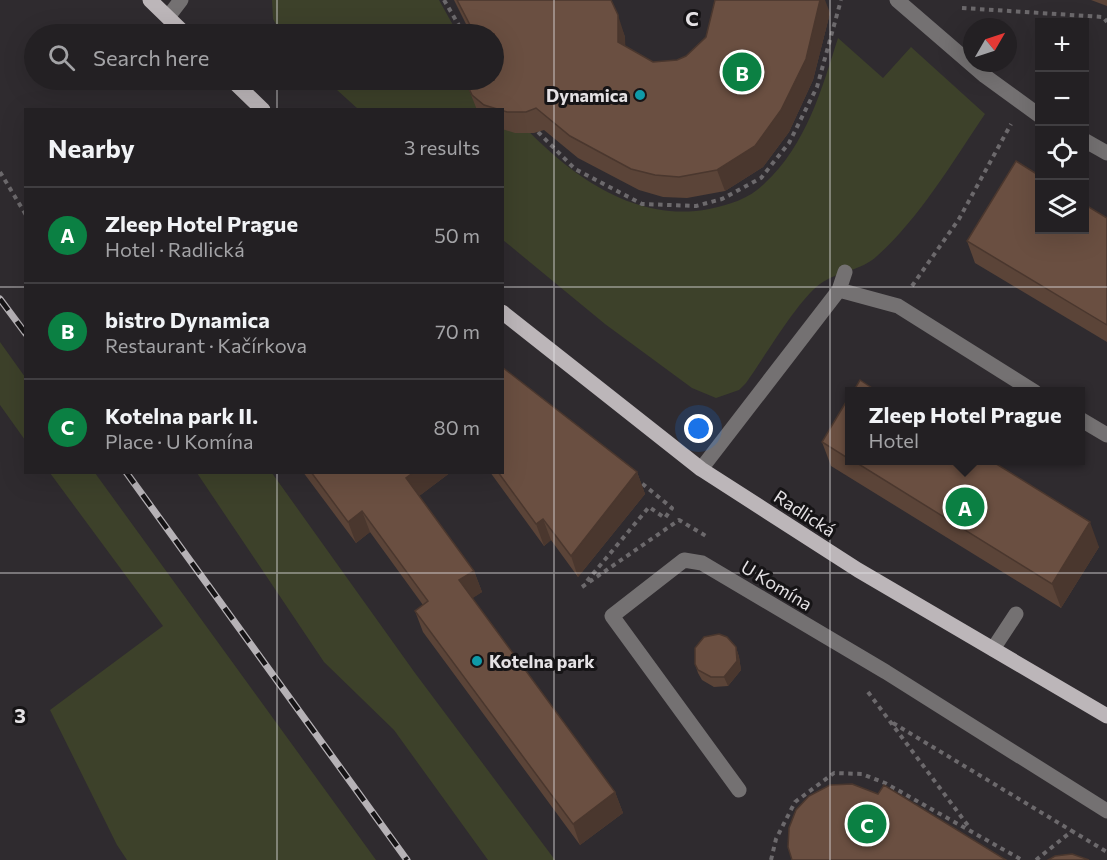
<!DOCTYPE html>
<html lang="en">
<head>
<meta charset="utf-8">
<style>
	:root { --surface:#232023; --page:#2f2d30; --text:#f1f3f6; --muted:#a3a3a6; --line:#403e41; --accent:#0b8043 }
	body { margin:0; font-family:Commissioner,sans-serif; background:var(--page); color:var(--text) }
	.controls { position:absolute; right:18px; top:18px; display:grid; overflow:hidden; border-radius:0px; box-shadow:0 6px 24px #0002 }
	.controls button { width:54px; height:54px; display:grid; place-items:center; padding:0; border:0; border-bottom:2px solid var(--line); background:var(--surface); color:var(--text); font:30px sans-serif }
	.compass { position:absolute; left:963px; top:18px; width:54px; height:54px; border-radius:50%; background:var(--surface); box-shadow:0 6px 24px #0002; rotate:51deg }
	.you { position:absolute; left:699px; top:429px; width:21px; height:21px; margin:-15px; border:4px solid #fff; border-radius:50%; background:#1a73e8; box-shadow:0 0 0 9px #1a73e833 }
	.badge { display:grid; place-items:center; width:39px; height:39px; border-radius:50%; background:var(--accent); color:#fff; font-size:20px; font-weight:700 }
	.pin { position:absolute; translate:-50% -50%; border:3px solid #fff; box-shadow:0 2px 6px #0006 }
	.popup { position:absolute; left:845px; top:387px; width:240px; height:78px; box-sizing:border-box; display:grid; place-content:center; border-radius:0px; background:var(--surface); filter:drop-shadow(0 2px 4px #0005); font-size:20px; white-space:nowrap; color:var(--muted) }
	.popup b { font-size:22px; color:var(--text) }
	.popup::after { content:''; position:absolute; left:50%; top:100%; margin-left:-12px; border:12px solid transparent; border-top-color:var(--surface) }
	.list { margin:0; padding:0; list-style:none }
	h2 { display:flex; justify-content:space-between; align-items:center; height:78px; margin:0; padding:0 24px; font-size:26px }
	h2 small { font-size:20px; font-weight:400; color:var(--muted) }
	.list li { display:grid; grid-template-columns:39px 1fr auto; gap:18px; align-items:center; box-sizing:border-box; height:96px; padding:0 24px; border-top:2px solid var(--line) }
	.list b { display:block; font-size:22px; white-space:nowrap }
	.list p { margin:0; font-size:20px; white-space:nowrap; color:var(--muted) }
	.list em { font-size:20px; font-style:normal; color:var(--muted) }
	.icon { flex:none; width:33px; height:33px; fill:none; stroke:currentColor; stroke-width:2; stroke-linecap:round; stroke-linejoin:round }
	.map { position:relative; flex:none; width:1107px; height:860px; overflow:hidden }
	.search { position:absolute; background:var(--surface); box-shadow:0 6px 24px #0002; left:24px; top:24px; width:480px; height:66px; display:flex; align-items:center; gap:15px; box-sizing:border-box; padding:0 21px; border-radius:33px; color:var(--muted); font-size:22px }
	.panel { position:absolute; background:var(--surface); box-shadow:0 6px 24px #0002; left:24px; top:108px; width:480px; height:366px; border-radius:0px }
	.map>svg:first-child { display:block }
	.green { fill:#3d412a }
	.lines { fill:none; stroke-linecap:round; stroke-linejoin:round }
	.path { stroke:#6c696c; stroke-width:4; stroke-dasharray:4.5 4.5; stroke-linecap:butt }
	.minor { stroke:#747172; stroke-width:15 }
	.major { stroke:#bcb6b9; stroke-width:15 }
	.rail-casing { stroke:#b6b2b6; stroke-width:7 }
	.rail { stroke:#161416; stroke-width:4.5; stroke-dasharray:14; stroke-linecap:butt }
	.wall { fill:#5b4438 }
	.shaded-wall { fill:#4a372e }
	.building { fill:#6a4f41; stroke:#4a372e; stroke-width:1.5 }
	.grid { fill:none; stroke:#e4e1e4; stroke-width:1.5; stroke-opacity:0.55 }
	.culture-dot { fill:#0f9aa8; stroke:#161416; stroke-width:2 }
	.labels { text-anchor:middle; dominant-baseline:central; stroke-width:6; stroke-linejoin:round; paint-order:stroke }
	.poi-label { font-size:18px; font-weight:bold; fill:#e4e1e4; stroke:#161416; text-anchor:end }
	.street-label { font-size:18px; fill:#e4e1e4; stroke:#161416 }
	.grid-label { font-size:20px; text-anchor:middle; font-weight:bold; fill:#e4e1e4; stroke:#161416; stroke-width:6; stroke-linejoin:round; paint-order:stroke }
</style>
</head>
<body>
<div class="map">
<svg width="1107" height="860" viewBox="0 0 1107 860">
	<rect width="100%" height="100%" fill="#2f2b2f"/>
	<path class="green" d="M272 0H439L458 34H282L273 19Z
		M838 38 883 78 911 47 985 114C954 160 918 220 877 256 861 271 838 271 820 284 798 300 764 358 746 383L739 390 716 398 692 388 605 324 503 240 502 110 358 109 326 80H484C536 146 616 227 709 209 731 204 749 199 765 183 806 145 822 89 838 38Z
		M0 342 25 377V440L0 405Z
		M50 473H95L376 860H127L117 845 50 710 163 626Z
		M197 473H272L415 673 555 860H488L394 730 324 662Z"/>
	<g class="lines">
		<path class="path" d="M444 0 464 34
			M962 8 1103 17 1107 22
			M538 132 575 169 642 204 696 206 722 199 761 178 789 143 817 87 841 0
			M0 172 26 215
			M912 286 959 219 1011 124
			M587 581 649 507 665 518 672 508 639 481
			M582 587 679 520 706 536
			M868 692 969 827
			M893 723 1072 831
			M771 860 776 839 795 802 834 773 862 774 885 783 1022 860
			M1036 860 1072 831 1107 852"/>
		<path class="minor" d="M897 0 985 76 1040 116
			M168 17 181 0
			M1084 140 1107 153
			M839 290 898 306 1035 392
			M1080 419 1107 435
			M701 469 839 290 845 272
			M993 649 1016 614
			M739 790 612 616 684 560 702 563 886 672 1107 811"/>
		<path class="major" d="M150 0 185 34
			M232 80 263 110
			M502 312 701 469 858 570 1107 716"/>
		<defs>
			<path id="rail" d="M0 299 26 334
				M126 472 407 860"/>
		</defs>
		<use href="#rail" class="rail-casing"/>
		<use href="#rail" class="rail"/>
	</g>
	<path class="wall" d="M454 0H611L625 37V46L653 62 677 60 830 13 813 80 789 132 763 167 725 191 687 198 663 197 639 190 578 158 544 130 534 133H515L502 129V110H477L466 82 470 32Z
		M1091 0H1107V6Z
		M1107 218V342L975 263 967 241Z
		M849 397V460H990L1099 547 1061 608 831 466 822 442Z
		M303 472H451L419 496 474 571 482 592 472 598 615 792 623 813 580 845 423 632 415 611 423 605 370 532 356 543Z
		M490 472H637L645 494 578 577 551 540 544 546Z
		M736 647 739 657 741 670 728 686 714 687 702 680 698 673 695 664Z"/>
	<path class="shaded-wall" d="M820 0H825L830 13 813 80 789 132 763 167 725 191 717 170Z
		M618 15 625 37 626 63 618 42Z
		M414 472H451L414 500 406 478Z
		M637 472 645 494 578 577 571 556Z
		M362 511 370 532 356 543 348 522Z
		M543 519 551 540 544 546 536 524Z
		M1090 522 1099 547 1061 608 1052 584Z
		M474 571 482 592 467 602 459 580Z
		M736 647 739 657 741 670 728 686 724 677Z
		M615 792 623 813 580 845 573 824Z"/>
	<path class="building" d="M457 0H611L618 15V42L653 62 677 60 686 56 706 37 715 0H820L806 59 781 110 755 146 717 170 679 177 655 175 631 169 570 136 536 108 526 112H507L484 105 472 95 466 82 465 80H494V34H470L471 27Z
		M1016 161 1040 176V230H1084V204L1107 218V325L967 241Z
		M502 367 637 472 571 556 543 519 536 524 498 472H502Z
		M860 380 878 392H853Z
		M849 397V459L822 442Z
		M852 460H990L1090 522 1052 584Z
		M311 472H414L406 478 474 571 459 580 615 792 573 824 415 611 428 601 362 511 348 522Z
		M719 634 727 637 736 647 737 661 724 677H711L698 670 695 664V648L704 637Z
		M852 784 878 794 884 785 1006 860H792L788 847 789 828 796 810 809 796 830 785Z
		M1072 854 1089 860H1048L1055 856Z"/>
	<path class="grid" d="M277 0V34M554 0V860M830 0V860M277 80V110M0 287H26M502 287H1107M277 472V860M0 573H1107"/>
	<g class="culture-dot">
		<circle cx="640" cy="95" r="6"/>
		<circle cx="477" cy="661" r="6"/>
	</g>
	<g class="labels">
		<g class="poi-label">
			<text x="628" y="95">Dynamica</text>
			<text x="489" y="661" text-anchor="start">Kotelna park</text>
		</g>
		<g class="street-label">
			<text transform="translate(805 513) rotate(33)">Radlická</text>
			<text transform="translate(777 585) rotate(31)">U Komína</text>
		</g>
	</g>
	<g class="grid-label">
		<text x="692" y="26">C</text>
		<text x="20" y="723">3</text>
	</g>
</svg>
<div class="controls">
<button>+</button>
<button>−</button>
<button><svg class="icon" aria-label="locate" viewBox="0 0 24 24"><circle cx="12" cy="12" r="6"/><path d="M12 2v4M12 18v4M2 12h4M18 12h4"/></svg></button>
<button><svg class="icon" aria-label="layers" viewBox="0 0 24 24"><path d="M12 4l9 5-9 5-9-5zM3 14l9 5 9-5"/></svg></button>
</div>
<svg class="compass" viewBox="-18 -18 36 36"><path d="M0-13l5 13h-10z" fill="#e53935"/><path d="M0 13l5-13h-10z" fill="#a3a3a6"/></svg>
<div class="you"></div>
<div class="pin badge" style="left:965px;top:507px">A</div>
<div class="popup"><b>Zleep Hotel Prague</b>Hotel</div>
<div class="pin badge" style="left:742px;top:72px">B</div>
<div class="pin badge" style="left:867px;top:824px">C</div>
<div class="search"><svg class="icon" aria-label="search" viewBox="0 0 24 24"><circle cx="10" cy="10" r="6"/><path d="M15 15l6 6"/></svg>Search here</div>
<section class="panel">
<h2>Nearby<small>3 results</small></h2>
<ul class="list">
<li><span class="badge">A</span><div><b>Zleep Hotel Prague</b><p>Hotel · Radlická</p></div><em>50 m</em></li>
<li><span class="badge">B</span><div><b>bistro Dynamica</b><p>Restaurant · Kačírkova</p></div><em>70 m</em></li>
<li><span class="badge">C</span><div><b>Kotelna park II.</b><p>Place · U Komína</p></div><em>80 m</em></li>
</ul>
</section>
</div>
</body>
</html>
